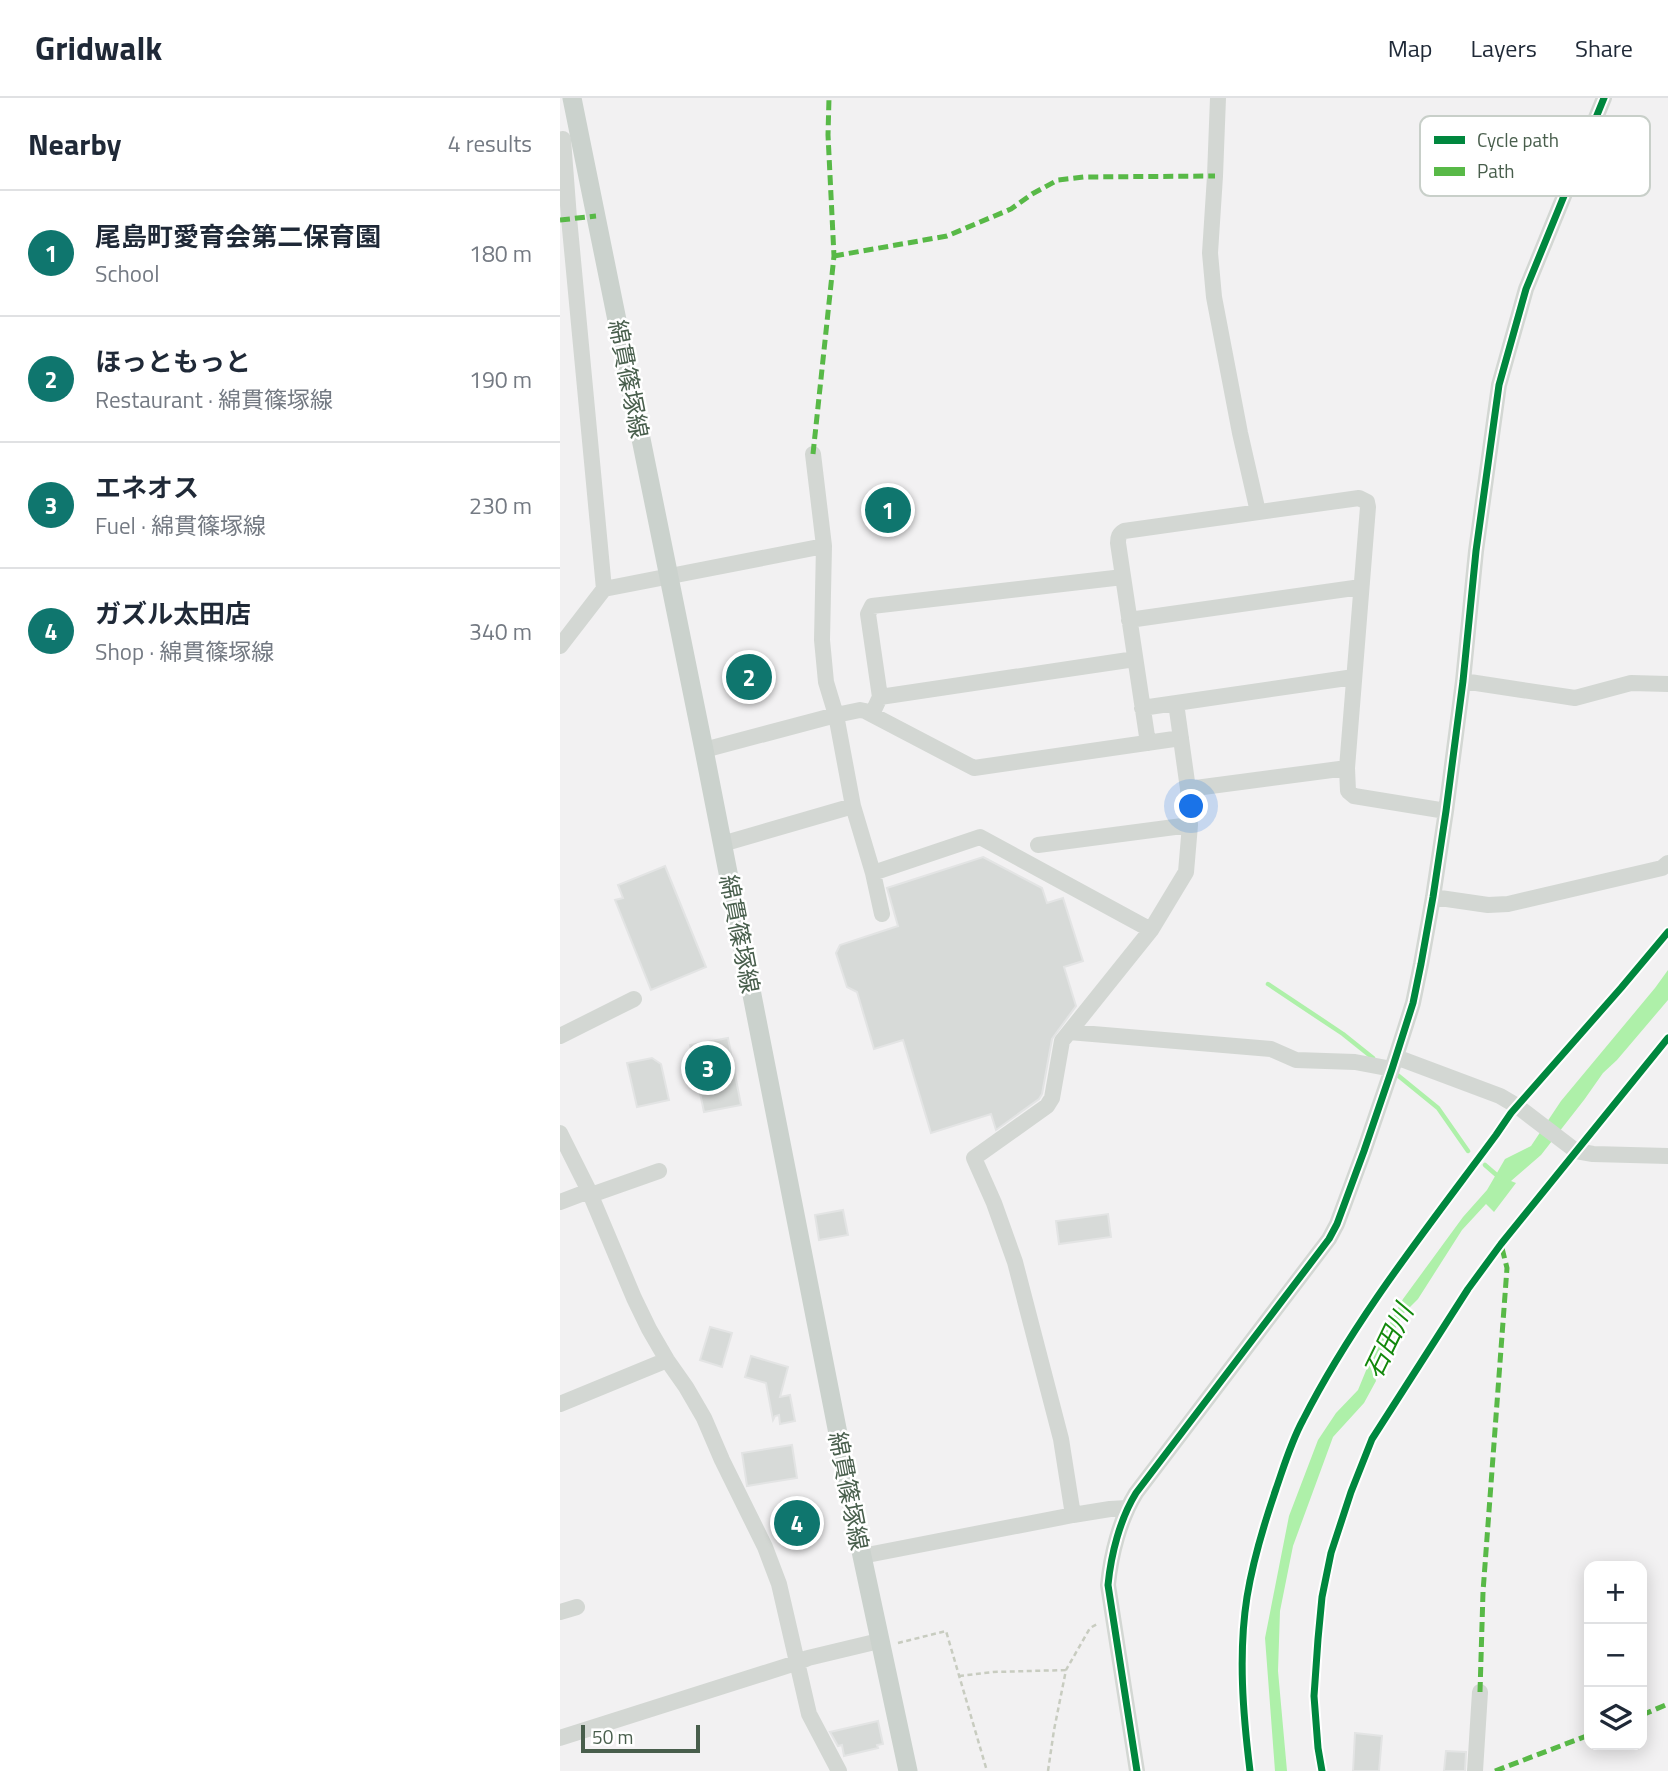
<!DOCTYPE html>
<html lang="en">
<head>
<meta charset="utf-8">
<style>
	:root { --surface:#fff; --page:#f6f6f7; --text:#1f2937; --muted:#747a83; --line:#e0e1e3; --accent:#0f766e }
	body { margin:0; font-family:"Titillium Web","Noto Sans JP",sans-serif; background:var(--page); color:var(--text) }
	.controls { position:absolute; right:21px; bottom:21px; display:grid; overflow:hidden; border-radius:14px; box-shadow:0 4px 18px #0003 }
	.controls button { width:63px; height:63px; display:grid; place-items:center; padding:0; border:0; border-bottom:2px solid var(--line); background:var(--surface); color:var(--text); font:35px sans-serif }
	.scale { position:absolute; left:21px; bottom:18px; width:119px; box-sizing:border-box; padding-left:7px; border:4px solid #485e4c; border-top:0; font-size:19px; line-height:24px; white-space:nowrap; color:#485e4c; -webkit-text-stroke:5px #fff; paint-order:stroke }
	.you { position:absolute; left:632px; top:709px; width:24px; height:24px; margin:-18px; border:5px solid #fff; border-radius:50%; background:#1a73e8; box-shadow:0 0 0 10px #1a73e833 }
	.badge { display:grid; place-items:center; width:46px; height:46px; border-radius:50%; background:var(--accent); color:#fff; font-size:23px; font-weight:700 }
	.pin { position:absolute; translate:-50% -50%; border:4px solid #fff; box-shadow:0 2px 7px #0006 }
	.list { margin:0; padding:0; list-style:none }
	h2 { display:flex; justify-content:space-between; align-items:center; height:91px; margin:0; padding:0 28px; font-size:30px }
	h2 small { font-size:23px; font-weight:400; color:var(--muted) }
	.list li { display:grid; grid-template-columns:46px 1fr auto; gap:21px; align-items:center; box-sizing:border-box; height:126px; padding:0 28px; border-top:2px solid var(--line) }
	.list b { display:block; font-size:26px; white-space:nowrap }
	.list p { margin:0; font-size:23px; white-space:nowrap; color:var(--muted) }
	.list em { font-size:23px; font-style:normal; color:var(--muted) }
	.icon { flex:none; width:38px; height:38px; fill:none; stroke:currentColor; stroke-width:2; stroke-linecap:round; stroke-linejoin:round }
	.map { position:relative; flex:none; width:1108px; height:1673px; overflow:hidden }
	header { display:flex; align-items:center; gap:42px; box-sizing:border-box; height:98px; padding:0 35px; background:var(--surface); border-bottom:2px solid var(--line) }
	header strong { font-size:33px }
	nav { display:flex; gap:38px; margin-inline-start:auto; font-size:24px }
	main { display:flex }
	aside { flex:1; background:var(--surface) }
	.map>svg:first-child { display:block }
	.water { fill:#aef0a9 }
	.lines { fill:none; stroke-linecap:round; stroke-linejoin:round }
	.stream { stroke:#aef0a9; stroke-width:4.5 }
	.building { fill:#d7dad8; stroke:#e3e4e4; stroke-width:2 }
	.path { stroke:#c8ccc0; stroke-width:2.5; stroke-dasharray:5 3.5; stroke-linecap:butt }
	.minor { stroke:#d3d7d3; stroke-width:16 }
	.major { stroke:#cbd2cd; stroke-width:19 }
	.quiet { stroke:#58b947; stroke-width:5; stroke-dasharray:10 5; stroke-linecap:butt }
	.cycleway-casing { stroke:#fff; stroke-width:11 }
	.cycleway { stroke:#00873e; stroke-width:7 }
	.labels { text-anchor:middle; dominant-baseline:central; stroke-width:5; stroke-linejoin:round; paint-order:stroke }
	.street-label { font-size:24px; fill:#485e4c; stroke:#fff }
	.water-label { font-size:26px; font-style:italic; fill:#12880b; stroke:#fff }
	.key { fill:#fff; stroke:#c8cfc9; stroke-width:2 }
	.key-label { font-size:19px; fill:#485e4c }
</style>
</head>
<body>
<header>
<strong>Gridwalk</strong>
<nav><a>Map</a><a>Layers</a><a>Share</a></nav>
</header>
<main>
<aside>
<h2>Nearby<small>4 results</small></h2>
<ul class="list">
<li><span class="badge">1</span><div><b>尾島町愛育会第二保育園</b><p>School</p></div><em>180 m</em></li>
<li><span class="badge">2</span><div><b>ほっともっと</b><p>Restaurant · 綿貫篠塚線</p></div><em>190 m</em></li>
<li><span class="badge">3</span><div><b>エネオス</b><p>Fuel · 綿貫篠塚線</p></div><em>230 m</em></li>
<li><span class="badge">4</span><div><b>ガズル太田店</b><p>Shop · 綿貫篠塚線</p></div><em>340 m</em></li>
</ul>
</aside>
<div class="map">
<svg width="1108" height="1673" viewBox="0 0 1108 1673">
	<rect width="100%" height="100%" fill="#f2f1f2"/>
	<path class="water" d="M1108 872V902L1057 962 1043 975 1024 1002 981 1057 951 1083 956 1085 934 1114 926 1106 902 1132 858 1201 842 1217 814 1276 816 1283 804 1305 773 1339 733 1448 720 1513 718 1573 727 1673H715L705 1540 729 1418 758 1342 776 1315 798 1292 812 1258 843 1201 903 1119 927 1092 945 1061 971 1048 1001 1003 1095 890Z"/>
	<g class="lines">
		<path class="stream" d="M708 886 783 936 813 960
			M835 975 878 1010 908 1053
			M925 1067 940 1080"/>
	</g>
	<path class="building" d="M423 759 482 790 487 805 503 800 523 863 504 869 516 908 492 941 482 996 479 1001 436 1032 431 1016 371 1035 343 942 314 951 297 894 287 889 276 855 280 847 338 828 327 790Z
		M105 768 146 869 91 892 55 802 63 800 58 787Z
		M168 940 181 1007 144 1014 130 947Z
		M92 960 101 966 109 1002 77 1009 67 965Z
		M283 1112 288 1137 259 1142 255 1117Z
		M548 1116 551 1139 499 1146 496 1123Z
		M150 1229 172 1235 162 1269 140 1262Z
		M191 1258 228 1269 220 1299 230 1297 235 1323 220 1326 219 1317 215 1318 213 1322 206 1285 185 1279Z
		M232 1347 237 1380 187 1388 182 1355Z
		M244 1402 252 1443 229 1447 221 1407Z
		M318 1623 323 1646 317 1647 318 1650 284 1658 282 1647 278 1648 270 1634Z
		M795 1635 822 1638 819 1673H793Z
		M886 1653 906 1654 905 1673H884Z"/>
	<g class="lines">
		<path class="path" d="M338 1545 386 1533 427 1673
			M399 1578 433 1574 506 1572
			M488 1673 494 1632 506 1572 530 1530 539 1525"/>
		<path class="minor" d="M658 0 655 78 650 155 654 199 680 335 698 414
			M3 41 9 120 44 491
			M253 356 264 448 262 542 266 584 276 617 293 708 313 775 322 816
			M569 522 801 489
			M0 548 44 491 264 448
			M903 583 1015 600 1071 585 1108 586
			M320 599 575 561
			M582 610 794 579
			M312 616 320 599 308 516 312 508 563 479
			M588 645 558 445C558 439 559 436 564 433L799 400 807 404 808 409 787 670 788 693 794 698 886 713
			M144 652 276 617 300 612 305 613 414 670 621 640
			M628 691 787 670
			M162 746 293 708
			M478 747 630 727
			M313 775 420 739 591 832
			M873 799 928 807 948 806 1102 770 1108 765
			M509 934 711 951 736 962 795 964 832 971
			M0 938 74 901
			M836 959 940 998 957 1008 1016 1053 1033 1056 1108 1058
			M0 1035 29 1093 74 1200 89 1231 107 1262 126 1289 144 1320 162 1362 205 1449 219 1486 249 1616 279 1673
			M31 1097 99 1073
			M0 1104 29 1093
			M0 1306 107 1262
			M513 1417 501 1341 455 1164 434 1105 414 1060 487 1008 492 1000 502 943 591 832 626 774 630 727 628 691 616 605
			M302 1458 513 1417 550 1411 567 1410
			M0 1514 17 1509
			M0 1640 236 1565 248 1560 319 1543
			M577 1673 548 1487C551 1456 560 1421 576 1395L769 1141 777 1126 804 1053 832 971 853 905 861 866 873 799 886 713 903 583 916 453 939 287 966 191 1044 0
			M915 1673 920 1594"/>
		<path class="major" d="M12 0 144 652 302 1458 348 1673"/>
		<path class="quiet" d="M0 122 36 118
			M274 158 387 138 451 111 472 96 498 82 524 79 655 78
			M253 356 274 158 268 37 269 0
			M920 1594 923 1494 947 1170 941 1146
			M1082 1617 1108 1606
			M935 1673 1029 1637"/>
		<defs>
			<path id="cycleway" d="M577 1673 548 1487C551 1456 560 1421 576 1395L769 1141 777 1126 804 1053 832 971 853 905 861 866 873 799 886 713 903 583 916 453 939 287 966 191 1044 0
				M690 1673C683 1616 678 1556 687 1499 693 1462 704 1426 716 1391 724 1368 731 1344 743 1322 795 1220 868 1129 936 1037L951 1015 1061 890 1108 834
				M762 1673 758 1650 754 1598 758 1541 762 1499 771 1455 791 1394 812 1341 908 1191 941 1146 1108 940"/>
		</defs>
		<use href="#cycleway" class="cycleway-casing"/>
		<use href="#cycleway" class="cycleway"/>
	</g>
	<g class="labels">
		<g class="street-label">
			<text transform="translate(69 281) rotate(79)">綿貫篠塚線</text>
			<text transform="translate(180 836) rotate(79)">綿貫篠塚線</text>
			<text transform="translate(289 1393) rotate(79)">綿貫篠塚線</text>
		</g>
		<g class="water-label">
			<text transform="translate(828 1243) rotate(-64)">石田川</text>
		</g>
	</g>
	<rect x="860" y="18" width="230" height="80" rx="10" class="key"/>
	<rect x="874" y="38" width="31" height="8" fill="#00873e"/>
	<rect x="874" y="69" width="31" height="9" fill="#58b947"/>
	<g class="key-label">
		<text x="917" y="49">Cycle path</text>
		<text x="917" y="80">Path</text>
	</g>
</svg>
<div class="controls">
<button>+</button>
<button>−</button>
<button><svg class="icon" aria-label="layers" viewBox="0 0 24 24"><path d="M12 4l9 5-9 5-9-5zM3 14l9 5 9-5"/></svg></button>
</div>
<div class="scale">50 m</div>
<div class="you"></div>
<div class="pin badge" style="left:328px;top:412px">1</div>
<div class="pin badge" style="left:189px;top:579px">2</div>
<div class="pin badge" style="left:148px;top:970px">3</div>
<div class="pin badge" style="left:237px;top:1425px">4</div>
</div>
</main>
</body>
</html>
